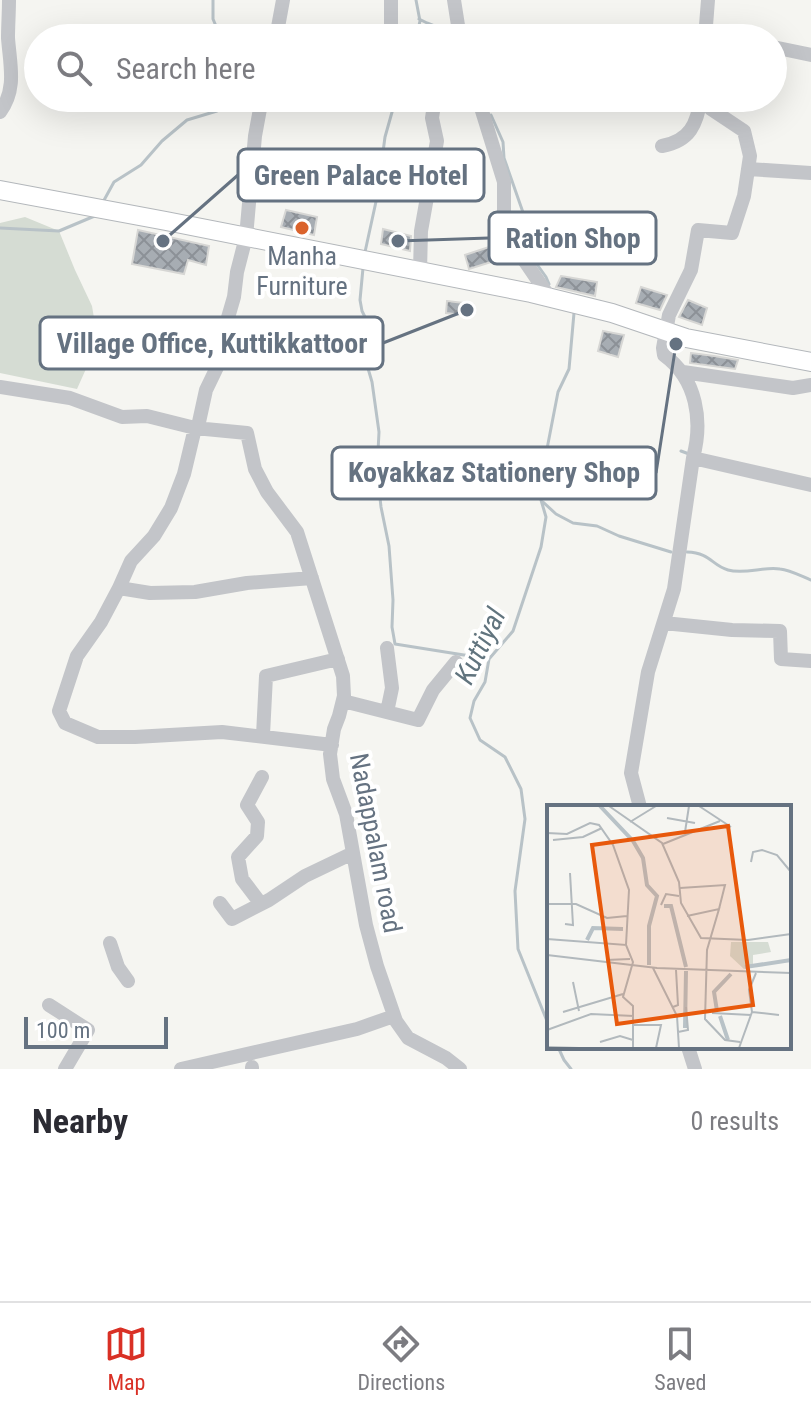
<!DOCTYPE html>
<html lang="en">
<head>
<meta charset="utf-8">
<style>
	:root { --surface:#fff; --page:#f7f7f7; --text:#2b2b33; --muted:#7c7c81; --line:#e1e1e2; --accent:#d93025 }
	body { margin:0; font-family:"Roboto Condensed",sans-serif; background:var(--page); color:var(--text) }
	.scale { position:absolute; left:24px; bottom:20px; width:144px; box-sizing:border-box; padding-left:8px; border:4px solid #657281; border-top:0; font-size:22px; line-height:28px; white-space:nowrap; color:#657281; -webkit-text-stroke:6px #fff; paint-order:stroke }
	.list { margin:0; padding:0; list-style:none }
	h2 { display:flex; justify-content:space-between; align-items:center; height:104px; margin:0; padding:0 32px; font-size:34px }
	h2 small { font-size:26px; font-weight:400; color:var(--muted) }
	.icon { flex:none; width:44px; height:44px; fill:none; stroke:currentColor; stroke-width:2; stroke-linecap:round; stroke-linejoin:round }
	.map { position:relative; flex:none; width:811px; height:1069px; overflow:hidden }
	.search { position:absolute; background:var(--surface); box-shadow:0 8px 32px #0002; left:24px; right:24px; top:24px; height:88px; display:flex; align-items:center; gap:20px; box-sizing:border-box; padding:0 28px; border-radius:44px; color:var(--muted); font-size:30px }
	.sheet { height:232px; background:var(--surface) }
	nav { display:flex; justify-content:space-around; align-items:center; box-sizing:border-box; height:112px; border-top:2px solid var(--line); background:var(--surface); font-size:22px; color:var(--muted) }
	nav a { display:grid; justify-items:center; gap:4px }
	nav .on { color:var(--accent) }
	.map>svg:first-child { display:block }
	.green { fill:#d5dcd3 }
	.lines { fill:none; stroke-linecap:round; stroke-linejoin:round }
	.stream { stroke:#b8c2c7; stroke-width:3 }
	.building { fill:url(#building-cross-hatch); stroke:#d6d6d4; stroke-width:2 }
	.major-casing { stroke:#b3b7bb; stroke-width:20 }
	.minor { stroke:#c3c5c9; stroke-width:14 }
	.major { stroke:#fff; stroke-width:18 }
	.poi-dot { fill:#da632c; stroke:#fff; stroke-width:3 }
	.labels { text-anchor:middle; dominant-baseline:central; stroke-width:8; stroke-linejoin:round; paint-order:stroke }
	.poi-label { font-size:26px; fill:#657281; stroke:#fff }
	.street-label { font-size:26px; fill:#657281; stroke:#fff }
	.water-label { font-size:28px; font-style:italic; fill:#61747e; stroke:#fff }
	.inset-river { fill:none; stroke:#b8c2c7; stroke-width:4 }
	.inset-road { fill:none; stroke:#b2b9bd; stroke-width:2 }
	.view { fill:#e8590c; fill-opacity:0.15; stroke:#e8590c; stroke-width:4 }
	.inset-edge { fill:none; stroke:#657281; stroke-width:4 }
	.leader { fill:none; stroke:#657281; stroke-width:3 }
	.callout-dot { fill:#657281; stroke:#fff; stroke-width:3 }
	.callout { fill:#fff; stroke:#657281; stroke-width:3 }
	.callout-label { font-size:28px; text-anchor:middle; font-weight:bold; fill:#657281 }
</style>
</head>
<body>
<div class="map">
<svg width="811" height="1069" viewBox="0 0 811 1069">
	<defs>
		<pattern id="building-cross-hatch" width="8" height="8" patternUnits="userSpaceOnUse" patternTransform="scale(2)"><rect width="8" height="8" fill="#a7adb3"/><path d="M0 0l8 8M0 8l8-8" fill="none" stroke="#8c9197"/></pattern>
	</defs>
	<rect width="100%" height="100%" fill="#f5f5f1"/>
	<path class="green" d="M25 217 59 231 75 270 92 306 98 342 77 389 0 373V223Z"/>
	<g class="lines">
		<path class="stream" d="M213 0V19L221 38
			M419 19 427 23 452 33
			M468 37V38
			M416 38 420 21 416 0
			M491 115 503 142 504 158 533 241 536 263 546 277 549 284
			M103 202 114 182 141 165 162 141 187 120 217 111 220 98
			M0 228 59 231 97 215
			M365 252 377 197 385 137 396 98
			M363 268 360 300 362 311 368 323 369 352 367 365 372 382 379 432 377 471 381 507 389 546 393 600 392 627 395 644 489 659
			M681 451 689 454
			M543 502 556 514 573 523 597 526 619 536 671 552
			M687 552C711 553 711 565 728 570 745 575 764 566 780 569 790 570 801 576 811 580
			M549 1026 518 949 515 891 525 819 521 789 505 757 480 740 470 718 474 701 485 682 489 659 513 631 541 547 546 517 541 500 540 485 558 392 569 369 574 313
			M558 1047 564 1060 571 1069"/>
	</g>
	<path class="building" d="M286 210 317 217 314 235 281 227Z
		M383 229 411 236 410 251 381 244Z
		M138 230 209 246 206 265 188 260 184 274 132 264Z
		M489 247 494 261 469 269 465 255Z
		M561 276 597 282 595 296 556 287Z
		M641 287 667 295 660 310 636 303Z
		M688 300 707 308 702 325 679 317Z
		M447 301 473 304 471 316 446 313Z
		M603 331 624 335 618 357 598 351Z
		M691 353 714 356 738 360 735 369 690 363Z"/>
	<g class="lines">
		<defs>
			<path id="major" d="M0 190 166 221 531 293 612 313 686 338 811 362"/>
		</defs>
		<use href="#major" class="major-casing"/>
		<path class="minor" d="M391 0V38
			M454 0 460 38
			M276 38 283 0
			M705 38 708 0
			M773 47 811 55
			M262 98 255 136 246 237 237 272 234 297 227 321 221 359 206 390 199 422 195 428 184 474 171 508 154 536 131 561 119 588 150 593 195 592 247 583 312 578
			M478 98 504 182V223L511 241 550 298
			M0 112C17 89 10 65 8 38 8 26 9 13 9 0
			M662 146C690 141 697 124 701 98
			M748 169 811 173
			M420 271 421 231 437 141 432 118 435 98
			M683 372 793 388 811 385
			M0 387 70 398 122 417 147 416 195 428 247 433 255 469 267 492 297 532 343 676 344 696 339 716 334 729 330 754 333 779 346 814 366 925 377 966 396 1021 408 1038 446 1058 460 1069
			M693 458C703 421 697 379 664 355L663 348 669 315 691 270 698 230 732 233 744 196 750 156 744 131 711 109 704 98
			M119 588 101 622 77 656 59 711 65 723 98 737H135L222 732 332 745
			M664 623 732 630 780 631 781 659 811 661
			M343 701 418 720 433 690 456 662
			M387 712 392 688 387 648
			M263 735 266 676 338 659
			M640 807 631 773 648 672 674 589 693 458 811 485
			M220 903 232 919 269 900 305 876 353 853
			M261 904 242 879 238 857 257 836 258 822 247 805 262 777
			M110 943 118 967 128 981
			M49 1005 88 1030 65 1069
			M688 1047 695 1069
			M181 1069 357 1029 394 1016
			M252 1069V1067"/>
		<use href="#major" class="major"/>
	</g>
	<circle class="poi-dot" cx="302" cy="228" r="8"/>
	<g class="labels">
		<g class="poi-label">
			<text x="302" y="256">Manha<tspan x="302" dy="30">Furniture</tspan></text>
		</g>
		<g class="street-label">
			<text transform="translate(376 843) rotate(79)">Nadappalam road</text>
		</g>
		<g class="water-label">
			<text transform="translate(480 646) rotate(-64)">Kuttiyal</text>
		</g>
	</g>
	<g transform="translate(547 805)">
		<rect width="244" height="244" fill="#f5f5f1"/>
		<path d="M184 137H221L224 147 206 150V161L197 164 183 151Z" fill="#d5dcd3"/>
		<path class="inset-river" d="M53 1 86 36 96 53 100 80 110 91 102 121V160M117 101H124L139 162M40 135 46 123 76 124M198 162 244 155M170 206 167 187 184 169M173 211 181 235M138 223 139 166"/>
		<path class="inset-road" d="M62 1 115 38 132 77 134 98 154 133 201 135 244 129M152 1 184 22M120 13 148 18M83 17 109 1M138 27 142 1M0 28 20 29 43 18 52 20 66 40 82 85 79 140 0 134M6 35 36 32 55 23M116 39 173 16M204 57 206 47 215 45 230 50 244 67M133 83 178 80 172 104M0 99H29L60 113 80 111M114 100 119 89 132 91M140 111 172 104 160 145 158 214 178 235 193 237M18 119 26 120 23 68M79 140 86 157 76 192 86 201V243M0 150 110 163 244 168M59 155 83 154M106 163 130 211 132 243M26 177 32 206M126 202 131 200 129 165M16 207 76 189M205 207 232 210M165 208 204 210M87 220H114L109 243M0 225 44 209 87 211M131 227 141 225 139 202M53 237 73 231 86 235M0 242 32 243M192 243 205 207 202 185 209 168"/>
		<path class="view" d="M181 21 206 200 70 219 45 40Z"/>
		<rect width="244" height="244" class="inset-edge"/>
	</g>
	<path class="leader" d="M163 241L238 175M398 241L489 238M467 310L383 343M676 344L656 473"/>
	<g class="callout-dot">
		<circle cx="163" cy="241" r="8"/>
		<circle cx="398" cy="241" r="8"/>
		<circle cx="467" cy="310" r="8"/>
		<circle cx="676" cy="344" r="8"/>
	</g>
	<g class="callout">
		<rect x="238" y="149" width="246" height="52" rx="8"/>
		<rect x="489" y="212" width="167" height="52" rx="8"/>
		<rect x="40" y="317" width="343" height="52" rx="8"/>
		<rect x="332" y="447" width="324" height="52" rx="8"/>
	</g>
	<g class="callout-label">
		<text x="361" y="185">Green Palace Hotel</text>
		<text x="573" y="248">Ration Shop</text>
		<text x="212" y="353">Village Office, Kuttikkattoor</text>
		<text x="494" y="482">Koyakkaz Stationery Shop</text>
	</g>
</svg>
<div class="scale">100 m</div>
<div class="search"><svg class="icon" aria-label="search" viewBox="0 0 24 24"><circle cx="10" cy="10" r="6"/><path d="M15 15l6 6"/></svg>Search here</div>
</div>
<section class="sheet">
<h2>Nearby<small>0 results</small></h2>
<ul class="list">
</ul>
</section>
<nav>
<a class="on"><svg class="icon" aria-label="map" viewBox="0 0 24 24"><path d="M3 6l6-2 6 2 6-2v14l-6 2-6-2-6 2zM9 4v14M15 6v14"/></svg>Map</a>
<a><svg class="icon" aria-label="directions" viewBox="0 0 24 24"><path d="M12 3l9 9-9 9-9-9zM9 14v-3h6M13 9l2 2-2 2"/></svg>Directions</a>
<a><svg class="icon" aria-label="saved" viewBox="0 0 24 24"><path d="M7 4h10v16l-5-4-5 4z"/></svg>Saved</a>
</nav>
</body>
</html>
